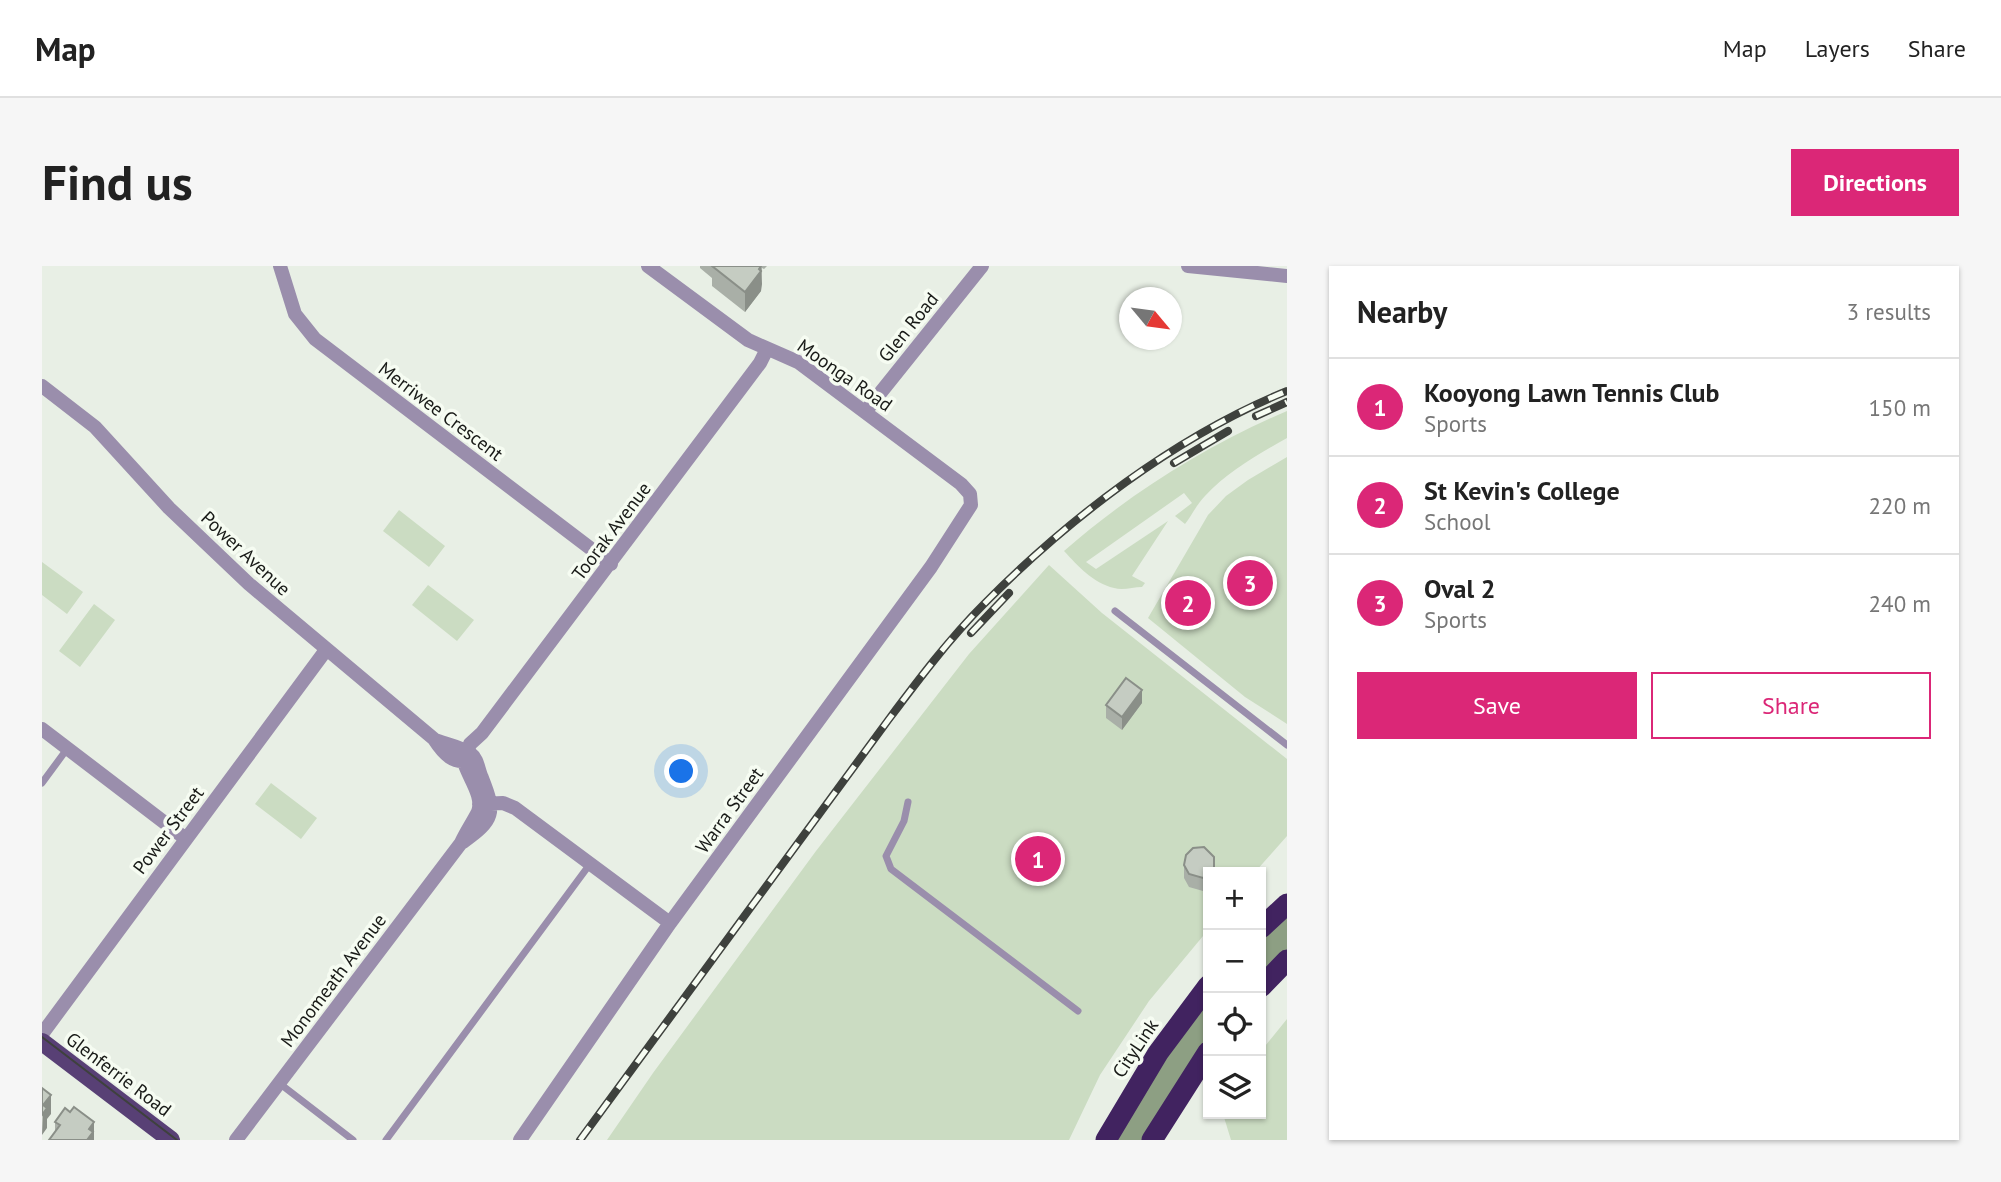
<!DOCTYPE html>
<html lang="en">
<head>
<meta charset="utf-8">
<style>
	:root { --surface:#fff; --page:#f6f6f6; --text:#222; --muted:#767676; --line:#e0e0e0; --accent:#db2777 }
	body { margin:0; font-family:"PT Sans",sans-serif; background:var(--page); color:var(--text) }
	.controls { position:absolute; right:21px; bottom:21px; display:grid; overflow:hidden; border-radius:0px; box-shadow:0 2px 5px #0004 }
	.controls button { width:63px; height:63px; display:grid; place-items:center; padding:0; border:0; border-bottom:2px solid var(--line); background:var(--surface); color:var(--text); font:35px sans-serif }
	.compass { position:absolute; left:1077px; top:21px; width:63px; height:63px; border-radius:50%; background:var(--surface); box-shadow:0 2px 5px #0004; rotate:119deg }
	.you { position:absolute; left:640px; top:506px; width:24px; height:24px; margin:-18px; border:5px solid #fff; border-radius:50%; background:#1a73e8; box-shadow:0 0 0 10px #1a73e833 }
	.badge { display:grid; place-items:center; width:46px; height:46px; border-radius:50%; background:var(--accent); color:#fff; font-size:23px; font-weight:700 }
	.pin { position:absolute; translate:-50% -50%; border:4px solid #fff; box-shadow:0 2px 7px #0006 }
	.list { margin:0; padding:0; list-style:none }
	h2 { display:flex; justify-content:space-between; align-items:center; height:91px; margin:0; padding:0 28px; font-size:30px }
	h2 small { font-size:23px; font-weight:400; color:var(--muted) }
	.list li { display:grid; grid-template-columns:46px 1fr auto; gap:21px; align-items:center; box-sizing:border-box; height:98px; padding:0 28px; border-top:2px solid var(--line) }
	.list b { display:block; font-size:26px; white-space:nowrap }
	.list p { margin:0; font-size:23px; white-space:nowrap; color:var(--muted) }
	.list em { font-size:23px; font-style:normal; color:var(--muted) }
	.actions { display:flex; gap:14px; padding:21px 28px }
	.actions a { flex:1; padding:16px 0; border:2px solid var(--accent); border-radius:0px; text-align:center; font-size:24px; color:var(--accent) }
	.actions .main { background:var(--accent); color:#fff }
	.icon { flex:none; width:38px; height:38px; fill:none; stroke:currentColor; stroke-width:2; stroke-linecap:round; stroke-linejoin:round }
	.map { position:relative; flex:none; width:1245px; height:874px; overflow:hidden; border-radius:0px }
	header { display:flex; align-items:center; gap:42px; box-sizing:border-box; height:98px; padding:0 35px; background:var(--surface); border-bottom:2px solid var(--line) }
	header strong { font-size:33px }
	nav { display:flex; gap:38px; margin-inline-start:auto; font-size:24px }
	.intro { display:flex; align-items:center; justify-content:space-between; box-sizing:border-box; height:168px; padding:0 42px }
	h1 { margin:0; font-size:49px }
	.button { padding:18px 32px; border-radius:0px; background:var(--accent); color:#fff; font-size:24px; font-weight:700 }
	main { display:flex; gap:42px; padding:0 42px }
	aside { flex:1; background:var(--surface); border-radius:0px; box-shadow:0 2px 5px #0004 }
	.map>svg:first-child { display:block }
	.green { fill:#cbdcc2 }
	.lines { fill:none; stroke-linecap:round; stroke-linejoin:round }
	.river { stroke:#8d9f83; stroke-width:30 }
	.service { stroke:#9a8eac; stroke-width:7 }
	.minor { stroke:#9a8eac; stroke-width:14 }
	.primary { stroke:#584075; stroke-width:18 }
	.motorway { stroke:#412360; stroke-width:21 }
	.tram { stroke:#3e413d; stroke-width:2 }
	.rail-casing { stroke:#3e413d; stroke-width:8 }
	.rail { stroke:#f6fcf2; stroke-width:5; stroke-dasharray:16; stroke-linecap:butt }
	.wall { fill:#a9afa7 }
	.shaded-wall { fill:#8a8f88 }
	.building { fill:#c5ccc2; stroke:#8a8f88; stroke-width:2 }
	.labels { text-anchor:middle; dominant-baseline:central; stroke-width:7; stroke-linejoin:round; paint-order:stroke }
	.street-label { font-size:19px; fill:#181a17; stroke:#f6fcf2 }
</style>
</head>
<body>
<header>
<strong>Map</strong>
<nav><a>Map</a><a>Layers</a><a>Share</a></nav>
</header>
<div class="intro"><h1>Find us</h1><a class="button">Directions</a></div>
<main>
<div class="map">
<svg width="1245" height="874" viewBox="0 0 1245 874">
	<rect width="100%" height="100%" fill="#e8efe5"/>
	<path class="green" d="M1245 145V172C1217 188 1185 206 1163 230 1155 238 1150 249 1143 258L1133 250 1150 237 1142 227 1044 296 1054 303 1126 255 1090 310 1103 317 1100 321C1091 321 1081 325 1072 322 1051 317 1036 300 1022 285 1087 228 1165 179 1245 145Z
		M1245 191V458L1203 431 1106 352 1166 249 1184 230 1206 214Z
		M357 244 403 280 387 301 341 265Z
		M0 296 41 326 25 348 0 329Z
		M1007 299 1060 347 1245 493V570L1213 606H1166V664L1107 735 1058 809 1027 874H565L611 807 774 585 927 388Z
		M386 319 432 354 415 375 370 339Z
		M52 338 73 354 38 401 17 385Z
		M229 517 275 552 259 573 213 538Z
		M1245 753V874H1189L1181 848H1219V785Z"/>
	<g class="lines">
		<path class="river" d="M1219 695 1245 667
			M1089 874 1138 785 1166 754"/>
		<path class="service" d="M1073 345 1245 479
			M0 517 25 483
			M866 536 862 555 844 590 849 603 1036 745
			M237 817 311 874
			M344 874 548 598"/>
		<path class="minor" d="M238 0 253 48 273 73 569 298
			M1146 0 1245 10
			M0 120 53 161 127 242 207 318 392 473C401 487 412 500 429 493
			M823 146 940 0
			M0 463 144 573
			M393 474C404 478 420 481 429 488 436 493 436 504 440 512 454 547 452 554 421 576
			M437 538 461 537 473 542 628 657
			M0 768 284 384
			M194 874 419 577C424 566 431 556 436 546 442 530 426 511 422 496L428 478 440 467 718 97 725 83
			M478 874 628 657 889 301 929 239 928 228 919 218 768 105 756 96 706 74 606 0"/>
		<path class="primary" d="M0 776 129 874"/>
		<path class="motorway" d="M1219 662 1245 638
			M1219 721 1245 694
			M1064 874 1116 787 1166 720
			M1110 874 1166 786"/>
		<path class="tram" d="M0 771 135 874"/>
		<defs>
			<path id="rail" d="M1214 150 1245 136
				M1132 197 1186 165
				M929 367 967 327
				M538 874 847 453C877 413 907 373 942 338 1026 253 1134 170 1245 125"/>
		</defs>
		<use href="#rail" class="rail-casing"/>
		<use href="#rail" class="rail"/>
	</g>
	<path class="wall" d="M658 0H725L722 3 720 2 719 25 703 46 670 20V12L658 2Z
		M1100 437 1080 464 1064 452V439Z
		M1172 591V606H1166L1161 625 1147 621 1142 612V599Z
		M13 856 52 874 13 865Z"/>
	<path class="shaded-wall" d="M719 0 720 18 719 25 703 46V26Z
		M1100 424V437L1080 464V451Z
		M1166 607V620L1161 625V612Z
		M9 829V848L5 853V862L0 869 1 839Z
		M52 856V874H45L47 863Z"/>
	<path class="building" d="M670 0H719L717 3 719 5 703 26Z
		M1084 412 1100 424 1080 451 1064 439Z
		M1162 581 1172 591V602L1161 612 1147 608 1142 599 1144 589 1151 582Z
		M0 822 9 829 1 839 5 842 0 849Z
		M32 841 52 856 47 863 51 866 45 874H7L18 859 13 856 23 842 28 846Z"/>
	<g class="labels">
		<g class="street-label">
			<text transform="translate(866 61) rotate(-51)">Glen Road</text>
			<text transform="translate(803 109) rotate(35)">Moonga Road</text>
			<text transform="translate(399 145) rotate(37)">Merriwee Crescent</text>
			<text transform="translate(569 265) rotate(-53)">Toorak Avenue</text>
			<text transform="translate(204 287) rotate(43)">Power Avenue</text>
			<text transform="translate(687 544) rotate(-54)">Warra Street</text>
			<text transform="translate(126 564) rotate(-53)">Power Street</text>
			<text transform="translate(291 714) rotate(-53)">Monomeath Avenue</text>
			<text transform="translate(1093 782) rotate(-56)">CityLink</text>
			<text transform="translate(77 808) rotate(37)">Glenferrie Road</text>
		</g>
	</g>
</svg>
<div class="controls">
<button>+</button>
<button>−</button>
<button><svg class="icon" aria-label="locate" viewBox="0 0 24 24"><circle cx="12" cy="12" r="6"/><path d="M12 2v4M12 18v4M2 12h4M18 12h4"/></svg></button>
<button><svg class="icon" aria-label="layers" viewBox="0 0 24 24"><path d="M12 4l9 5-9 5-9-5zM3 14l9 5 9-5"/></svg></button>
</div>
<svg class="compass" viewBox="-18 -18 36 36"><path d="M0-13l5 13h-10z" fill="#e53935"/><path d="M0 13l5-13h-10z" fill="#767676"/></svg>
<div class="you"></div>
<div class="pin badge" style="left:996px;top:593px">1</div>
<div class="pin badge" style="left:1146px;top:337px">2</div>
<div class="pin badge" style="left:1208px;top:317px">3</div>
</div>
<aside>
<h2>Nearby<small>3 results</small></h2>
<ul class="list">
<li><span class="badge">1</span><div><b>Kooyong Lawn Tennis Club</b><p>Sports</p></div><em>150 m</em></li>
<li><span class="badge">2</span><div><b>St Kevin's College</b><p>School</p></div><em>220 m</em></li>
<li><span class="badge">3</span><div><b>Oval 2</b><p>Sports</p></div><em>240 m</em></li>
</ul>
<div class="actions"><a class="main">Save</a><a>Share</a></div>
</aside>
</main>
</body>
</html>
